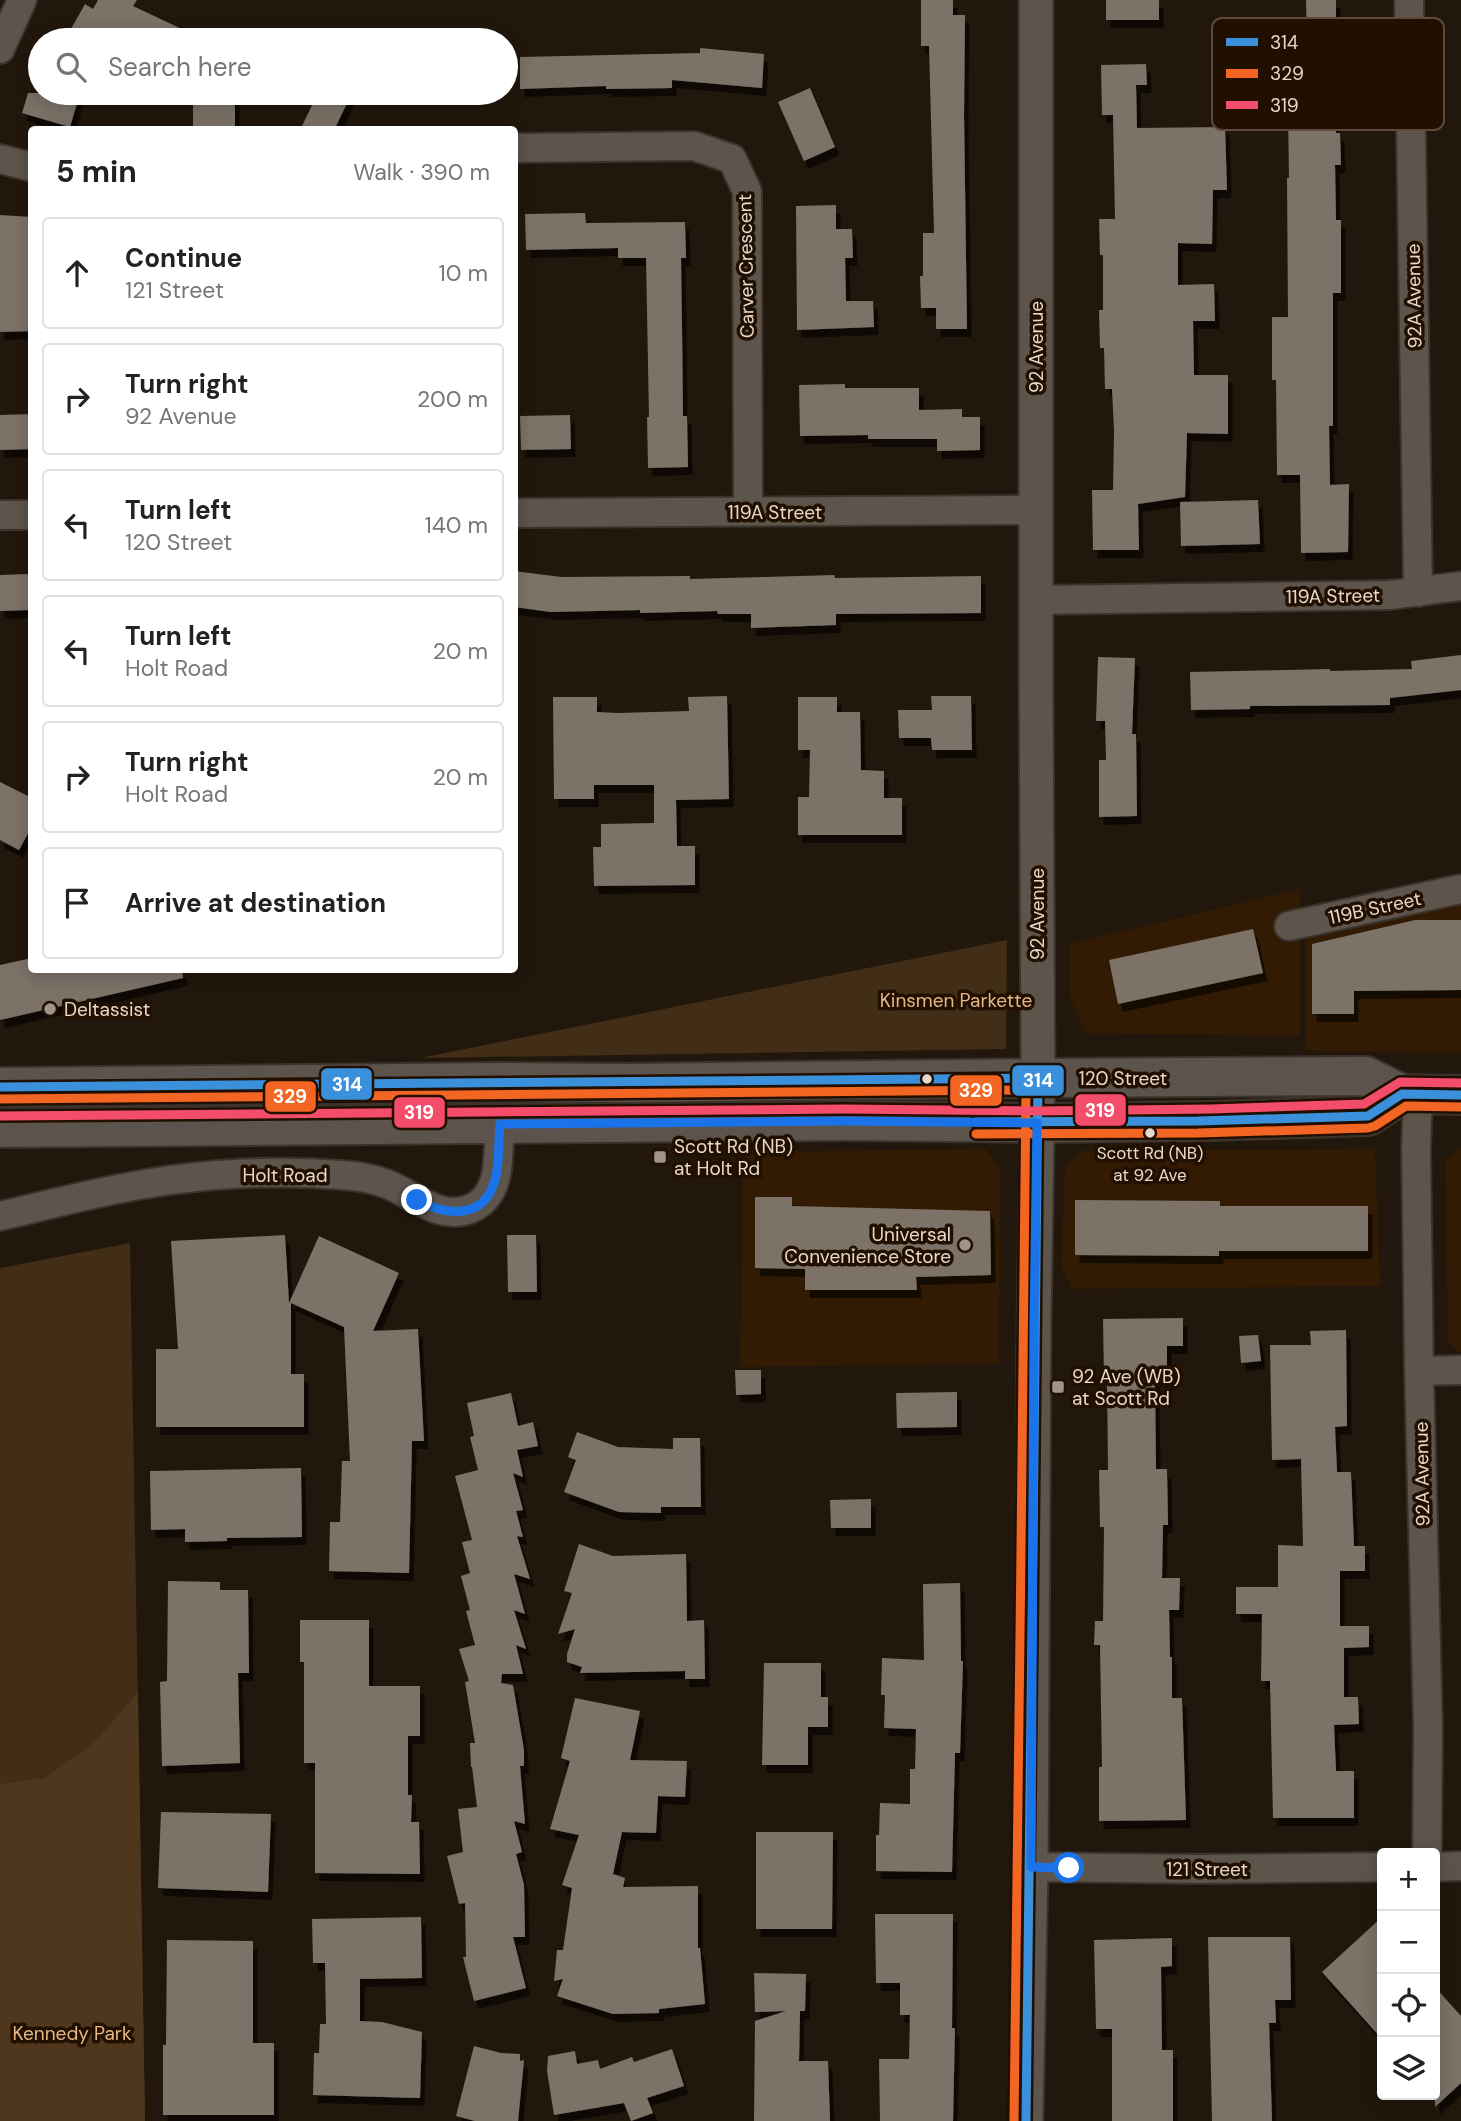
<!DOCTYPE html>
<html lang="en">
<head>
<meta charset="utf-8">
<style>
	:root { --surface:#fff; --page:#f2f2f2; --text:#222; --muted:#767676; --line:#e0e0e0 }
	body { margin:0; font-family:"DM Sans",sans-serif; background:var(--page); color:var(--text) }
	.controls { position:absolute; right:21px; bottom:21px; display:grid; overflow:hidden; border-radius:7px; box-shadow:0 4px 18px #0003 }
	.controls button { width:63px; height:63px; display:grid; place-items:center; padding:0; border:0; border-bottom:2px solid var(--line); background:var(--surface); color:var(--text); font:35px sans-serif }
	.stop { position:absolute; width:21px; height:21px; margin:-16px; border:5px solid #1a73e8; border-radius:50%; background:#fff }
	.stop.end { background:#1a73e8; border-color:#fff; box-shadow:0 2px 7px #0008 }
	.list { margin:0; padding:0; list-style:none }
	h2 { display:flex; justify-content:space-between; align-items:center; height:91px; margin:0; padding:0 28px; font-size:30px }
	h2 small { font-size:23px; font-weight:400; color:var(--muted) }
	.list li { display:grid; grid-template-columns:46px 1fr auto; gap:21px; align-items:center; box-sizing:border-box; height:112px; margin:0 14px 14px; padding:0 14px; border:2px solid var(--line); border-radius:7px }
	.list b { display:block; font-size:26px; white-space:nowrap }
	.list p { margin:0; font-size:23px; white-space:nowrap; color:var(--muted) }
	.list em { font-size:23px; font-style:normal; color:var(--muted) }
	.icon { flex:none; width:38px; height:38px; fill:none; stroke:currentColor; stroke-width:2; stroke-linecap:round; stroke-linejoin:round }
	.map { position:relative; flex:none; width:1461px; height:2121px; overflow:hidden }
	.search { position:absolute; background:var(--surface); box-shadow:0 4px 18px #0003; left:28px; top:28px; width:490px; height:77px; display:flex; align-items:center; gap:18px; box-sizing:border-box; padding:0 24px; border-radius:38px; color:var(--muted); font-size:26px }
	.panel { position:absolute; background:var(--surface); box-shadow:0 4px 18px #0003; left:28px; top:126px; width:490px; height:847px; border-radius:7px }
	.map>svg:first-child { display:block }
	.built { fill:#321b02 }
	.green { fill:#422d16 }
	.forest { fill:#4e371d }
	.building { fill:#7c7267; filter:url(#shadow) }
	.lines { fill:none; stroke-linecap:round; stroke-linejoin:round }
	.minor-casing { stroke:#3b322c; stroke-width:32 }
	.tertiary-casing { stroke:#3b322c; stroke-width:37 }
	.secondary-casing { stroke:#3b322c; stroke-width:42 }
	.minor { stroke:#5d544c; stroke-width:28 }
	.tertiary { stroke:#5d544c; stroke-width:33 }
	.secondary { stroke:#5d534d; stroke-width:38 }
	.bus-1-casing { stroke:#210f00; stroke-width:14 }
	.bus-2-casing { stroke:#210f00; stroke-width:14 }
	.bus-3-casing { stroke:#210f00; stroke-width:14 }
	.bus-1 { stroke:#3a90db; stroke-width:9 }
	.bus-2 { stroke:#f26522; stroke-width:9 }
	.bus-3 { stroke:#f44d6c; stroke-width:9 }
	.route { stroke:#1a73e8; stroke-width:9 }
	.poi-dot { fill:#a19488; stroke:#210f00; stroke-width:2.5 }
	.bus-dot { fill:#e6d8ca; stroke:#210f00; stroke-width:2.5 }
	.labels { text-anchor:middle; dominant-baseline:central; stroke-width:7; stroke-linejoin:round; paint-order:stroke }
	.bus-label { font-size:17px; fill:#e6d8ca; stroke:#210f00 }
	.street-label { font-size:19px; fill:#e6d8ca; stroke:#210f00 }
	.park-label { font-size:19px; fill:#e6b785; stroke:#210f00 }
	.poi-label { font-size:19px; fill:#e6d8ca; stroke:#210f00; text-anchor:start }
	.key { fill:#210f00; stroke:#5c4b3d; stroke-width:2 }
	.key-label { font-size:19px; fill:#e6d8ca }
	.line-badge { stroke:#210f00; stroke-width:2.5 }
	.badge-label { font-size:19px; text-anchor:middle; font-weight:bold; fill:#fff }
</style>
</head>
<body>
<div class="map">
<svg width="1461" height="2121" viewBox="0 0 1461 2121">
	<defs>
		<filter id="shadow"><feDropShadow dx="4.5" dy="8" stdDeviation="0" flood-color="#0009"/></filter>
	</defs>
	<rect width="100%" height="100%" fill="#22170c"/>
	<path class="built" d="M1300 889V1036L1086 1033 1069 996V944Z
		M1461 902V1053L1305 1051 1306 936Z
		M1461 1148V1352L1456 1351 1448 1340 1445 1160Z
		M986 1149 1000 1167 999 1363 740 1367 743 1152Z
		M1375 1149 1380 1286 1072 1289 1061 1266 1065 1167 1081 1151Z"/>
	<path class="green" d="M1007 940 1006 1049 420 1058Z
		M130 1243 145 2121H0V1268Z"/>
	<path class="forest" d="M138 1692 145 2121H0V1784L45 1778 95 1742Z"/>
	<path class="building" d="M98 0H137L133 6 205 40H90L71 29 85 4 93 9Z
		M921 0H953V15H965L964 115 967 329H936V308H921L920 276H923V233H934L929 46H921Z
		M1106 0H1159V20H1106Z
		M1306 0H1336V133H1340L1341 165H1335L1336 220H1341V293H1333V426H1329L1330 485 1349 484 1348 552 1301 553 1300 475H1277L1276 380H1272V317H1288L1287 178H1289L1288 114H1284V44H1307Z
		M700 48 764 54 762 88 672 80V88L606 89V86L520 89V57L700 53Z
		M1146 64 1147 85H1136L1137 128 1225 127 1227 190H1213L1212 244 1178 243V285L1214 284 1215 321H1193L1194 375H1228V434L1187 433 1185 497 1138 504 1139 550H1093L1092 490H1113L1114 431 1112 389H1105L1104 348H1100L1099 310H1103V255H1100L1099 219H1115L1113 115H1102L1101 65Z
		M810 88 835 147 804 161 778 102Z
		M28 93H80L70 127 22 113Z
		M193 93H235V130H193Z
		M318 93H352L334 130H300Z
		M836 205V229H852L853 258H845L846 301H873L874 327 797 330 796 206Z
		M585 213 586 223 685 222 686 258H681L682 328 683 416H687L688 467 648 468 647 417H649L646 258H618V248L526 250 525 214Z
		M0 215 32 217 30 282H32V331L0 332Z
		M845 384V388H919V410L962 409V417H980V450L937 451V439H868V435L800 436 799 385Z
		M32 414V449L0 450V415Z
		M570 415 571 449 521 450 520 416Z
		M1258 500 1260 544 1181 546 1180 502Z
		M514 571 561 577 690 576V579L834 575 835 578 981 576V613L836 614V625L751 628V614H718L717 611 640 613V610L551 612 514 607Z
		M28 574 29 610 0 611V575Z
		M1461 655V690L1390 698V705L1250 706V709L1191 710 1190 672 1330 669V671L1412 669 1411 661Z
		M1098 657 1135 658 1132 734H1136L1137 816 1099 817V760H1106L1105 721H1096Z
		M727 696 729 799 676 800 677 846H695V885L594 886 593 847H601V824L654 823V785H594V799H554L553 697H597V712L619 713 689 711 688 697Z
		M931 696H971L972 750H932L931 738H899L898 710H932Z
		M798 697H837V712H860L861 770 884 771V798H902V835H798V797H809L810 750H798Z
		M0 782 32 798V826L19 850 0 840Z
		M1415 920H1461V990L1354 991V1014H1312V944Z
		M1253 929 1263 973 1118 1004 1109 960Z
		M32 958V970H182L183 978 0 1020V965Z
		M755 1197H792V1206L990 1211 991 1275 916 1277 917 1290H805V1269L755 1268Z
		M1075 1200 1220 1201V1206H1368V1251H1219V1256L1075 1255Z
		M285 1235 289 1303 319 1236 399 1273 373 1331 418 1329 424 1441H412L409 1573 329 1571 330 1522H340L342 1461H350L344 1327 291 1303V1374H304V1427H156V1349H178L171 1241Z
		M507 1235H536L537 1292H508Z
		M1183 1318V1346H1167V1378L1155 1379 1156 1469H1167L1168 1525H1163L1162 1578H1180L1179 1610H1169L1170 1657H1172V1698H1182L1186 1820 1099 1821V1767H1102L1100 1645H1094L1095 1621H1103L1104 1527H1100L1099 1470H1108L1107 1379H1104L1103 1319Z
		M1346 1330 1347 1426 1335 1427 1337 1472H1351L1354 1546H1365V1571H1340V1626H1369V1647L1344 1648V1697H1358L1359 1724 1334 1725 1336 1771H1354V1818H1273L1270 1681H1261L1262 1614H1236V1587H1278V1545L1303 1546 1301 1459 1272 1460 1270 1345H1311L1310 1331Z
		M1258 1335 1261 1361 1241 1363 1239 1336Z
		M735 1370H761V1394L736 1395Z
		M957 1392V1427L897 1428 896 1393Z
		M511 1393 518 1426 533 1422 538 1446 517 1450 523 1477 513 1473 523 1510 516 1511 523 1537 517 1536 530 1579 514 1574 525 1614 514 1610 526 1649 516 1645 523 1674H502L501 1683 513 1685 524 1750V1766H520L525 1824 514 1821 522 1852 516 1854 524 1885 525 1937H513L526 1988 474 2001 463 1957H466L465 1903 459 1904 447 1856 463 1852 458 1809 477 1807 472 1767H471L470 1743H475L465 1682 469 1681 459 1649 475 1645 466 1611 470 1610 461 1576 470 1573 462 1542 472 1540 455 1476 478 1470 470 1437 474 1436 467 1403Z
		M577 1432 618 1447 673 1449V1438H700L701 1507H661V1513L619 1512 564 1492 576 1460 568 1457Z
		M301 1468 302 1537 227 1538V1541L185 1542V1529L151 1530 150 1471Z
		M871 1499V1528H831L830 1500Z
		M579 1544 613 1556 686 1554 687 1621 704 1620 705 1679H685V1671L580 1673 582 1667 567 1662V1654L575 1629 558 1634 572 1593 564 1591Z
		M168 1581 220 1582V1590H248L249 1673H238L240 1763 162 1766 160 1682 167 1681Z
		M960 1583 961 1661H963L960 1753H955L952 1872 876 1871V1835H879L880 1803 910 1804V1769H915L916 1729 884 1728 885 1695H881L882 1658 924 1660 923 1584Z
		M300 1620H369V1686H420V1736H408V1795H412L411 1822H419L420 1874 315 1873V1763H304V1662H300Z
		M764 1663H821V1697H828V1727H808V1765H762Z
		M575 1698 640 1711 630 1760 687 1761 685 1797 658 1796 656 1833 622 1832 613 1874 625 1878 623 1887 698 1886V1948H700L705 2004 659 2009V2013L613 2014 557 1996 563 1979 554 1981 557 1950H563L572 1888 562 1885 579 1835 550 1829 570 1761 561 1758Z
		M161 1812 271 1814 268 1892 158 1888Z
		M756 1832H833L832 1929H756Z
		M875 1914H953L952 2028H955L953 2121H880L879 2059H909L910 2015H900V1983H876Z
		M421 1917 422 1978 360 1979V2021L382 2022 422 2032 420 2098 313 2095 314 2053H319L320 2024H326L325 1963H313L312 1919Z
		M1382 1917V2039L1322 1972Z
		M1208 1937H1290L1291 2000H1275L1276 2023H1269L1272 2121H1212Z
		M1172 1938V1966L1161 1967 1162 2050H1173V2121H1112V2029H1096L1094 1940Z
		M167 1940 253 1941V2043H274V2115H163V2045H166Z
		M754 1973 806 1974 805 2011H800L799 2061H828L830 2121H754L755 2021 786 2011 755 2012Z
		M1435 1987 1461 2016V2083L1435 2107Z
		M474 2046 501 2053 520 2054V2061L524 2060 518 2121H475L456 2116Z
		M672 2049 684 2086 647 2098 653 2113 631 2121 624 2103 554 2115 547 2071 548 2056 575 2051 577 2064 598 2060 600 2069 632 2057 634 2062Z"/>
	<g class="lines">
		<defs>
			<path id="minor" d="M1409 0 1418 592
				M0 49 22 0
				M514 148 694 146 732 159 747 191 748 512
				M0 159 32 167
				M514 513 1036 510
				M0 515H32
				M1036 600 1390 595 1461 586
				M1289 926 1461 889
				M1418 1095 1416 1148 1419 1371 1428 1727 1427 1853
				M0 1216C48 1205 96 1192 145 1184 207 1173 278 1170 341 1175 357 1176 372 1178 387 1184 415 1195 439 1221 470 1209 504 1195 497 1153 500 1124
				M1419 1371 1461 1370
				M1031 1867 1200 1869 1382 1867
				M1435 1867 1461 1866"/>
			<path id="tertiary" d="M1026 2121 1031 1867 1034 1326 1038 1078 1036 676V0"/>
			<path id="secondary" d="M0 1087 502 1082 628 1083 1038 1078 1366 1076 1402 1094 1461 1095
				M0 1128 844 1121 1037 1123 1211 1121 1368 1116 1402 1094"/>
		</defs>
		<use href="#minor" class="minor-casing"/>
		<use href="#tertiary" class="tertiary-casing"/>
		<use href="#secondary" class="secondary-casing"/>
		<use href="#minor" class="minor"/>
		<use href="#tertiary" class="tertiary"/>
		<use href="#secondary" class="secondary"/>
		<defs>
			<path id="bus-1" d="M0 1087 1038 1078C1032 1426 1033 1773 1026 2121
				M976 1122 1198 1121 1368 1116 1402 1094 1461 1095"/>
			<path id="bus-2" d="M0 1099 1026 1090C1020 1434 1021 1777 1014 2121
				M976 1134 1198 1133 1368 1128 1375 1126 1406 1106 1461 1107"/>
			<path id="bus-3" d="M0 1116 844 1109 1037 1111 1211 1109 1364 1104 1400 1082 1461 1083"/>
		</defs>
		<use href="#bus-1" class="bus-1-casing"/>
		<use href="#bus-2" class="bus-2-casing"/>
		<use href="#bus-3" class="bus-3-casing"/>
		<use href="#bus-1" class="bus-1"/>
		<use href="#bus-2" class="bus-2"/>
		<use href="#bus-3" class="bus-3"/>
	</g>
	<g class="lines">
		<path class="route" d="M417 1200C446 1216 484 1220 495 1180 500 1163 498 1142 500 1124L844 1121 1037 1123 1034 1326 1031 1867 1069 1868"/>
	</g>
	<g class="poi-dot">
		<circle cx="50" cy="1009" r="7"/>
		<rect x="653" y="1150" width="14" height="14" rx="3.5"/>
		<circle cx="965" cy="1245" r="7"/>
		<rect x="1051" y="1380" width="14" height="14" rx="3.5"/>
	</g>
	<g class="bus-dot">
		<circle cx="927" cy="1079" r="6"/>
		<circle cx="1150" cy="1133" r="6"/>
	</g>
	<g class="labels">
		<g class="bus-label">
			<text x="1150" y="1153">Scott Rd (NB)<tspan x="1150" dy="22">at 92 Ave</tspan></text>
		</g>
		<g class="street-label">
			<text transform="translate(746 266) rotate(-91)">Carver Crescent</text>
			<text transform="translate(1414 296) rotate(-91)">92A Avenue</text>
			<text transform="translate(1036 347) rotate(-90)">92 Avenue</text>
			<text x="775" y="512">119A Street</text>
			<text transform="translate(1333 596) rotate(-1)">119A Street</text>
			<text transform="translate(1375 908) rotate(-12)">119B Street</text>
			<text transform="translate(1037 914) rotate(-90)">92 Avenue</text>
			<text x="1123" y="1078">120 Street</text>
			<text x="285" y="1175">Holt Road</text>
			<text transform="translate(1422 1474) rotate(-91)">92A Avenue</text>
			<text x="1207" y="1869">121 Street</text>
		</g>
		<g class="park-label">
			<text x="956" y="1000">Kinsmen Parkette</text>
			<text x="72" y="2033">Kennedy Park</text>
		</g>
		<g class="poi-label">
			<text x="64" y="1009">Deltassist</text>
			<text x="674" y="1146">Scott Rd (NB)<tspan x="674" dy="22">at Holt Rd</tspan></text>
			<text x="951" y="1234" text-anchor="end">Universal<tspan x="951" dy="22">Convenience Store</tspan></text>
			<text x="1072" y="1376">92 Ave (WB)<tspan x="1072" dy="22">at Scott Rd</tspan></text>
		</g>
	</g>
	<rect x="1212" y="18" width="232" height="112" rx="10" class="key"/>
	<rect x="1226" y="38" width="32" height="8" fill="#3a90db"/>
	<rect x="1226" y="69" width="32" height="9" fill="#f26522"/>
	<rect x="1226" y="101" width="32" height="8" fill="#f44d6c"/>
	<g class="key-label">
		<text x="1270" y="49">314</text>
		<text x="1270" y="80">329</text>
		<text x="1270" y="112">319</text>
	</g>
	<g class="line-badge">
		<rect x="1011" y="1064" width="54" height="33" rx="7" fill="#3a90db"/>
		<rect x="320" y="1067" width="53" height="34" rx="7" fill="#3a90db"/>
		<rect x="949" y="1074" width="54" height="33" rx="7" fill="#f26522"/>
		<rect x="264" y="1080" width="53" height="33" rx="7" fill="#f26522"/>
		<rect x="1074" y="1093" width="53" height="34" rx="7" fill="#f44d6c"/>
		<rect x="393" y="1096" width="53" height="33" rx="7" fill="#f44d6c"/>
	</g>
	<g class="badge-label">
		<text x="1038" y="1087">314</text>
		<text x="347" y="1091">314</text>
		<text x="976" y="1097">329</text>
		<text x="290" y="1103">329</text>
		<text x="1100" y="1117">319</text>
		<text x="419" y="1119">319</text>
	</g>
</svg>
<div class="controls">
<button>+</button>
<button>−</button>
<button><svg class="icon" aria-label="locate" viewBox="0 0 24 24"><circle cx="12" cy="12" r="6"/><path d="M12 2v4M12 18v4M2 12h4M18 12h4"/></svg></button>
<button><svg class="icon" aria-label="layers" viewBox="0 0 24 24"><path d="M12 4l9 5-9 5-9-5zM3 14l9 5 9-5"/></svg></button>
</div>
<div class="stop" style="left:1069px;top:1868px"></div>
<div class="stop end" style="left:417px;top:1200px"></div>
<div class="search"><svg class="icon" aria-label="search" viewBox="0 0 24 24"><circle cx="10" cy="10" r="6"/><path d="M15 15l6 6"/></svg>Search here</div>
<section class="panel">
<h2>5 min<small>Walk · 390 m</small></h2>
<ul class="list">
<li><svg class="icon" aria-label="ahead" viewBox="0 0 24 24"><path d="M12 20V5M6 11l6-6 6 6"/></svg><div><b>Continue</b><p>121 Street</p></div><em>10 m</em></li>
<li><svg class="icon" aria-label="right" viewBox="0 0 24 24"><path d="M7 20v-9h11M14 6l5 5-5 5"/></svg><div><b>Turn right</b><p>92 Avenue</p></div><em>200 m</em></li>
<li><svg class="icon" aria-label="left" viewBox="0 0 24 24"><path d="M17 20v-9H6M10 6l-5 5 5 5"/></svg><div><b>Turn left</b><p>120 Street</p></div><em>140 m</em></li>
<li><svg class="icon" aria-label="left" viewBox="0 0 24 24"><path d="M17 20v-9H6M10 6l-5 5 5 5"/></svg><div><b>Turn left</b><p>Holt Road</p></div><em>20 m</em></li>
<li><svg class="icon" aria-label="right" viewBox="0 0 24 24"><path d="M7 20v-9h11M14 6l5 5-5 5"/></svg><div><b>Turn right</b><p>Holt Road</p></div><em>20 m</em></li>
<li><svg class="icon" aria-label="arrive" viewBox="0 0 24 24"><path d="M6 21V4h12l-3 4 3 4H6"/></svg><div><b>Arrive at destination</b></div></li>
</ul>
</section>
</div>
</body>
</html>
